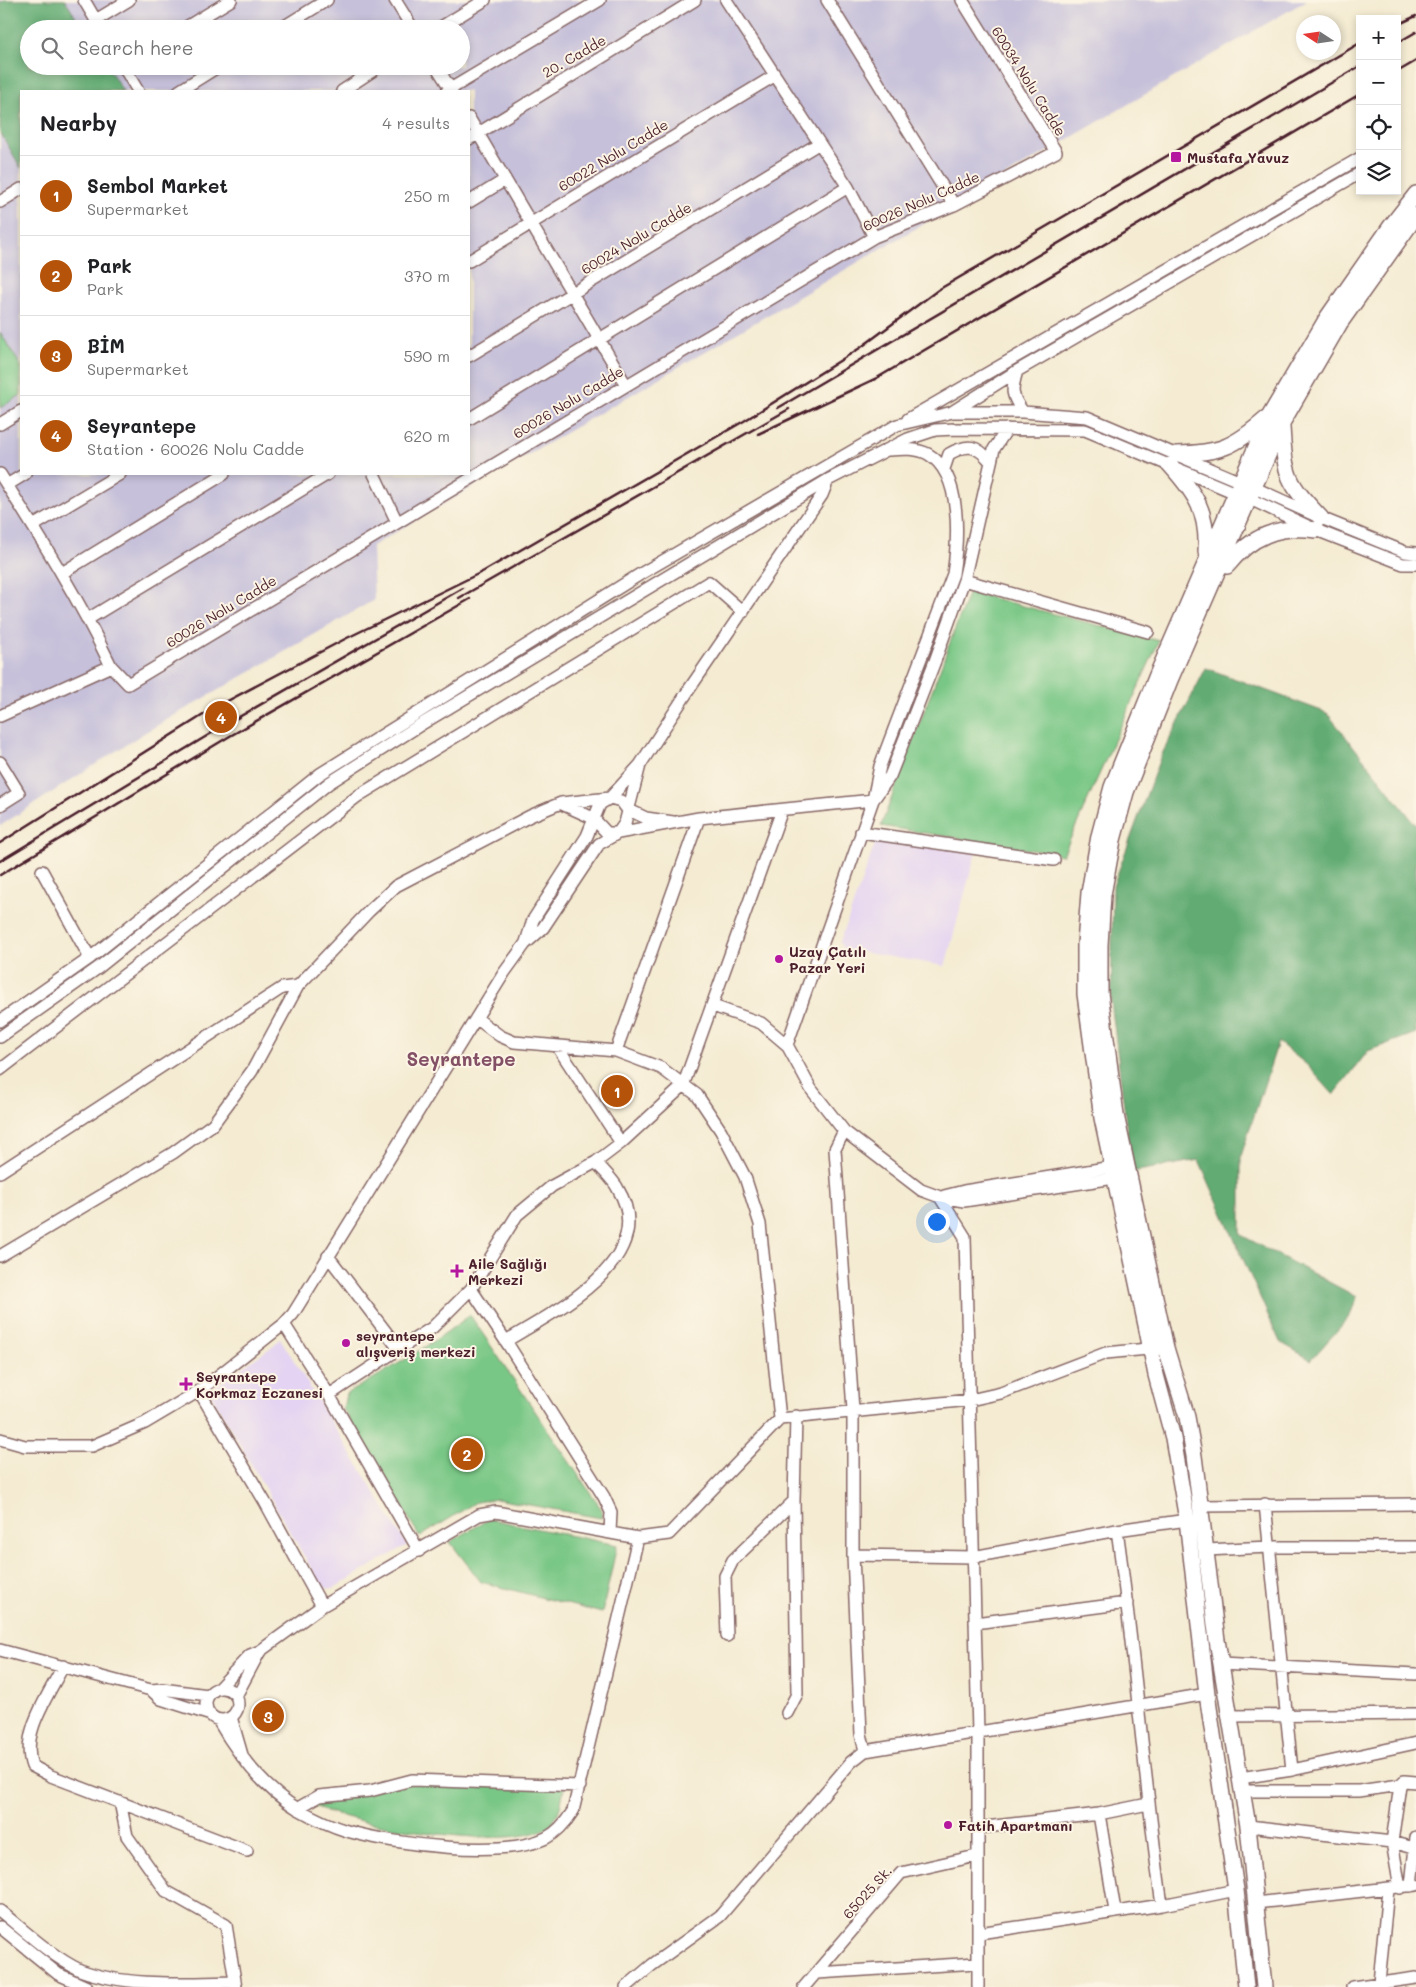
<!DOCTYPE html>
<html lang="en">
<head>
<meta charset="utf-8">
<style>
	:root { --surface:#fff; --page:#f6f6f6; --text:#202124; --muted:#757577; --line:#e0e0e0; --accent:#b45309 }
	body { margin:0; font-family:Mali,sans-serif; background:var(--page); color:var(--text) }
	.controls { position:absolute; right:15px; top:15px; display:grid; overflow:hidden; border-radius:0px; box-shadow:0 2px 8px #0003 }
	.controls button { width:45px; height:45px; display:grid; place-items:center; padding:0; border:0; border-bottom:1px solid var(--line); background:var(--surface); color:var(--text); font:25px sans-serif }
	.compass { position:absolute; left:1296px; top:15px; width:45px; height:45px; border-radius:50%; background:var(--surface); box-shadow:0 2px 8px #0003; rotate:282deg }
	.you { position:absolute; left:936px; top:1221px; width:18px; height:18px; margin:-12px; border:4px solid #fff; border-radius:50%; background:#1a73e8; box-shadow:0 0 0 8px #1a73e833 }
	.badge { display:grid; place-items:center; width:32px; height:32px; border-radius:50%; background:var(--accent); color:#fff; font-size:16px; font-weight:700 }
	.pin { position:absolute; translate:-50% -50%; border:2px solid #fff; box-shadow:0 1px 5px #0006 }
	.list { margin:0; padding:0; list-style:none }
	h2 { display:flex; justify-content:space-between; align-items:center; height:65px; margin:0; padding:0 20px; font-size:21px }
	h2 small { font-size:16px; font-weight:400; color:var(--muted) }
	.list li { display:grid; grid-template-columns:32px 1fr auto; gap:15px; align-items:center; box-sizing:border-box; height:80px; padding:0 20px; border-top:1px solid var(--line) }
	.list b { display:block; font-size:19px; white-space:nowrap }
	.list p { margin:0; font-size:16px; white-space:nowrap; color:var(--muted) }
	.list em { font-size:16px; font-style:normal; color:var(--muted) }
	.icon { flex:none; width:28px; height:28px; fill:none; stroke:currentColor; stroke-width:2; stroke-linecap:round; stroke-linejoin:round }
	.map { position:relative; flex:none; width:1416px; height:1987px; overflow:hidden }
	.search { position:absolute; background:var(--surface); box-shadow:0 2px 8px #0003; left:20px; top:20px; width:450px; height:55px; display:flex; align-items:center; gap:12px; box-sizing:border-box; padding:0 18px; border-radius:28px; color:var(--muted); font-size:19px }
	.panel { position:absolute; background:var(--surface); box-shadow:0 2px 8px #0003; left:20px; top:90px; width:450px; height:385px; border-radius:0px }
	.map>svg:first-child { display:block }
	.built { fill:#e4d3f2 }
	.industrial { fill:#c6c0da; fill-rule:evenodd }
	.green { fill:#79c786; stroke:#627358 }
	.forest { fill:#62ac73; stroke:#56664f }
	.lines { fill:none; stroke-linecap:round; stroke-linejoin:round }
	.minor-casing { stroke:#866665; stroke-width:14 }
	.major-casing { stroke:#866665; stroke-width:18 }
	.minor { stroke:#fff; stroke-width:11 }
	.major { stroke:#fff; stroke-width:15 }
	.rail { stroke:#4a1f2b; stroke-width:2.5 }
	.poi-dot { fill:#b5179e; stroke:#fcf5e5; stroke-width:2 }
	.labels { text-anchor:middle; dominant-baseline:central; stroke-width:4; stroke-linejoin:round; paint-order:stroke }
	.street-label { font-size:14px; fill:#4a1f2b; stroke:#fcf5e5 }
	.poi-label { font-size:14px; font-weight:bold; fill:#4a1f2b; stroke:#fcf5e5; text-anchor:start }
	.district-label { font-size:19px; font-weight:bold; fill:#835066; stroke:#fcf5e5 }
</style>
</head>
<body>
<div class="map">
<svg width="1416" height="1987" viewBox="0 0 1416 1987">
	<rect width="100%" height="100%" fill="#fcf5e5"/>
	<filter id="ink" filterUnits="userSpaceOnUse"><feTurbulence type="fractalNoise" baseFrequency=".02" numOctaves="2"/><feDisplacementMap in="SourceGraphic" scale="10" xChannelSelector="R" yChannelSelector="G"/><feConvolveMatrix kernelMatrix="1 2 1 2 8 2 1 2 1" color-interpolation-filters="sRGB"/></filter>
	<filter id="wash" filterUnits="userSpaceOnUse"><feTurbulence type="fractalNoise" baseFrequency=".0096" numOctaves="4" result="noise"/><feDisplacementMap in="SourceGraphic" scale="20" xChannelSelector="R" yChannelSelector="G"/><feGaussianBlur stdDeviation="1.12" result="paint"/><feColorMatrix in="noise" values="0 0 0 0 0 0 0 0 0 0 0 0 0 0 0 0 0 1.4 0 .05"/><feComposite in="paint" operator="in"/></filter>
	<g filter="url(#wash)">
		<rect width="100%" height="100%" fill="#f4ebd2"/>
		<path class="built" d="M876 841 976 852 945 966 843 949 840 942Z
			M280 1338 407 1545 332 1589 322 1587 209 1391 273 1346Z"/>
		<path class="industrial" d="M0 0H1307L372 546 374 600 144 733 0 826ZM29 29H461V66H29ZM21 91H469V474H21Z"/>
		<path class="green" d="M0 332 21 366V395L0 408Z
			M969 592 1159 641 1063 855 881 826Z
			M470 1315 602 1510 601 1518 497 1499 476 1502 420 1537 343 1409 346 1394C389 1370 431 1345 470 1315Z
			M489 1519 617 1545 602 1613 481 1582 450 1542Z
			M410 1780 564 1788C561 1801 560 1817 549 1826 515 1854 347 1824 309 1804Z"/>
		<path class="forest" d="M5 0H65L83 29H29V66H107L123 91H21V168L0 132V3Z
			M1206 668 1327 713 1416 825V1033L1368 1051 1334 1095 1306 1064 1278 1042 1241 1156V1235L1357 1297 1350 1316 1311 1360 1280 1342 1199 1160 1132 1172 1111 1001 1113 886 1160 758Z"/>
	</g>
	<g filter="url(#ink)">
		<g class="lines">
			<defs>
				<path id="minor" d="M84 0 101 29
					M395 0 413 29
					M726 0 848 187 874 237
					M827 0 954 205
					M96 20 129 0
					M183 29 231 0
					M280 29 327 0
					M438 29 485 0
					M123 66 138 91
					M436 66 452 91
					M179 91 219 66
					M342 91 380 66
					M447 91 600 0
					M469 118 626 385
					M469 139 695 0
					M0 202 21 189
					M469 202 505 180
					M469 261 774 76
					M469 356 818 144
					M1017 371C1011 391 1011 395 1023 412
					M952 412 1017 371 1360 173
					M469 419 848 187
					M908 419 1360 158
					M0 424 21 411
					M944 469 949 454C968 443 977 445 991 462
					M0 474C40 537 79 599 111 666L0 716
					M374 474 397 522
					M7 485 25 474
					M33 526 120 474
					M62 573 224 474
					M964 580 1148 632
					M88 619 328 474
					M111 666 128 684 874 237 954 205 1056 152 962 0
					M0 762 19 793 0 805
					M562 804 593 818 607 833H618L699 818 873 800 890 776 935 661 964 580 994 449 1007 429
					M861 832 1054 860
					M42 871 90 958
					M526 942 533 920 587 836 600 804 610 798 640 765 690 688 822 495 828 480
					M713 1006 761 1023 787 1045 811 1089 844 1131 921 1190 940 1197 964 1201 1121 1177
					M476 1018 500 1036 514 1042 616 1051 661 1068 697 1095 721 1131 745 1177 760 1224 780 1419 669 1534 638 1538
					M0 1021 90 958 320 774 642 573 897 425 953 412H1023L1087 417 1255 488 1321 518 1405 552 1416 553
					M0 1037 98 968 329 783 420 725 828 480 908 439 935 430 955 429 1085 430 1250 499 1316 530 1403 564H1416
					M787 1045 873 800 880 766 953 574C958 541 963 474 928 454 917 448 902 449 889 450
					M557 1046 621 1143
					M616 1051 699 818
					M0 1070 358 796 709 582 743 612
					M844 1131 835 1149 853 1410V1555L861 1734 865 1751
					M0 1172 282 988 298 986
					M944 1196 964 1191 1118 1166
					M940 1197 965 1237 978 1733V1987
					M0 1256 173 1153 213 1124 252 1071 298 986 369 911 396 886 530 816 561 803 610 798 621 801 627 809 646 818 673 822
					M328 1256 399 1349 432 1328 471 1289 517 1215 552 1186 596 1162 621 1143 683 1086 782 810
					M471 1289 509 1346 604 1497 611 1512 610 1532
					M506 1341C553 1312 661 1260 618 1189 613 1179 603 1171 596 1162
					M199 1391 265 1502 322 1606
					M329 1395 399 1349
					M780 1419 970 1400 1001 1393 1106 1353 1158 1348
					M0 1439 25 1446H92L145 1423 199 1391 284 1324
					M1265 1504 1292 1770
					M1201 1506 1416 1504
					M1117 1530C1135 1655 1144 1780 1162 1905
					M1206 1550 1269 1547H1416
					M419 1551 329 1395 284 1324 293 1314 504 973 525 944 543 928 599 844 618 833 625 823 640 765
					M853 1555 973 1557 1117 1530 1187 1520
					M975 1623 1127 1603
					M727 1636 725 1576 733 1560 794 1501
					M0 1650 151 1690 161 1699 208 1714
					M1221 1664 1416 1674
					M63 1666C49 1695 20 1733 32 1766L51 1776 247 1851
					M206 1704a16 16 0 1 1 32 0a16 16 0 1 1-32 0Z
					M151 1690 162 1689 208 1695
					M236 1696 260 1651
					M787 1713 797 1694 794 1501 796 1416
					M1230 1716 1416 1714
					M231 1717 242 1755
					M218 1720C238 1755 263 1788 298 1809 314 1818 330 1826 347 1831 393 1844 503 1859 546 1838 558 1832 566 1822 573 1811L638 1538 496 1512 479 1515 322 1606 260 1651 250 1655 219 1688
					M1240 1778 1292 1770 1416 1743
					M1400 1785 1392 1842 1400 1888
					M1242 1791H1359L1400 1785 1404 1781 1416 1782
					M120 1802 127 1836 166 1891 226 1925 236 1987
					M298 1808 319 1796 370 1791 412 1780 580 1786
					M1099 1814 1115 1911
					M1248 1826 1392 1842 1414 1848
					M977 1828 1099 1814 1148 1804
					M1411 1886 1416 1837
					M1256 1903 1416 1885
					M0 1911C25 1931 51 1956 80 1970 126 1987 185 1983 234 1982
					M0 1927 58 1974 87 1987
					M979 1933 1162 1905 1236 1890
					M817 1973 977 1963
					M1379 1983 1388 1889
					M626 1987 652 1965 720 1916 851 1762 865 1751 1207 1694
					M804 1987 901 1873 976 1856
					M1352 1987 1416 1978"/>
				<path id="major" d="M1282 427C1285 477 1287 482 1321 518
					M1177 454C1220 453 1234 447 1266 419
					M1170 465C1196 494 1208 512 1206 552
					M1227 566C1251 536 1278 525 1316 530
					M1246 1987 1236 1890 1207 1694 1187 1520 1173 1438 1156 1375 1146 1325 1102 1118 1085 994V944L1089 893 1099 836 1112 787 1157 675 1269 417 1327 318 1391 226 1416 194
					M1264 1987 1248 1826 1217 1640 1194 1456 1187 1417 1166 1348 1116 1115 1100 993V945L1103 895 1113 840 1126 792 1170 680 1282 423 1340 323 1416 216"/>
			</defs>
			<use href="#minor" class="minor-casing"/>
			<use href="#major" class="major-casing"/>
			<use href="#minor" class="minor"/>
			<use href="#major" class="major"/>
			<path class="rail" d="M1397 25 1416 16
				M1397 43 1416 32
				M1397 72 1416 61
				M778 408 1360 66
				M758 434 877 378 1360 94
				M459 598 789 409
				M0 843 216 707 345 639 484 571 744 421 860 348 938 290 1360 43
				M0 861 225 725 463 588
				M0 875 230 736 470 599"/>
		</g>
	</g>
	<g class="poi-dot">
		<rect x="1170" y="151" width="12" height="12" rx="2.5"/>
		<circle cx="779" cy="959" r="5"/>
		<path d="M454.5 1263.5h5v5h5v5h-5v5h-5v-5h-5v-5h5z"/>
		<circle cx="346" cy="1343" r="5"/>
		<path d="M183.5 1376.5h5v5h5v5h-5v5h-5v-5h-5v-5h5z"/>
		<circle cx="948" cy="1825" r="5"/>
	</g>
	<g class="labels">
		<g class="street-label">
			<text transform="translate(574 56) rotate(-30)">20. Cadde</text>
			<text transform="translate(1029 81) rotate(58)">60034 Nolu Cadde</text>
			<text transform="translate(613 155) rotate(-31)">60022 Nolu Cadde</text>
			<text transform="translate(921 201) rotate(-24)">60026 Nolu Cadde</text>
			<text transform="translate(636 238) rotate(-31)">60024 Nolu Cadde</text>
			<text transform="translate(568 402) rotate(-31)">60026 Nolu Cadde</text>
			<text transform="translate(221 611) rotate(-31)">60026 Nolu Cadde</text>
			<text transform="translate(867 1892) rotate(-48)">65025 Sk.</text>
		</g>
		<g class="poi-label">
			<text x="1187" y="157">Mustafa Yavuz</text>
			<text x="789" y="951">Uzay Çatılı<tspan x="789" dy="16">Pazar Yeri</tspan></text>
			<text x="468" y="1263">Aile Sağlığı<tspan x="468" dy="16">Merkezi</tspan></text>
			<text x="356" y="1335">seyrantepe<tspan x="356" dy="16">alışveriş merkezi</tspan></text>
			<text x="196" y="1376">Seyrantepe<tspan x="196" dy="16">Korkmaz Eczanesi</tspan></text>
			<text x="958" y="1825">Fatih Apartmanı</text>
		</g>
		<g class="district-label">
			<text x="461" y="1058">Seyrantepe</text>
		</g>
	</g>
</svg>
<div class="controls">
<button>+</button>
<button>−</button>
<button><svg class="icon" aria-label="locate" viewBox="0 0 24 24"><circle cx="12" cy="12" r="6"/><path d="M12 2v4M12 18v4M2 12h4M18 12h4"/></svg></button>
<button><svg class="icon" aria-label="layers" viewBox="0 0 24 24"><path d="M12 4l9 5-9 5-9-5zM3 14l9 5 9-5"/></svg></button>
</div>
<svg class="compass" viewBox="-18 -18 36 36"><path d="M0-13l5 13h-10z" fill="#e53935"/><path d="M0 13l5-13h-10z" fill="#757577"/></svg>
<div class="you"></div>
<div class="pin badge" style="left:617px;top:1091px">1</div>
<div class="pin badge" style="left:467px;top:1454px">2</div>
<div class="pin badge" style="left:268px;top:1716px">3</div>
<div class="pin badge" style="left:221px;top:717px">4</div>
<div class="search"><svg class="icon" aria-label="search" viewBox="0 0 24 24"><circle cx="10" cy="10" r="6"/><path d="M15 15l6 6"/></svg>Search here</div>
<section class="panel">
<h2>Nearby<small>4 results</small></h2>
<ul class="list">
<li><span class="badge">1</span><div><b>Sembol Market</b><p>Supermarket</p></div><em>250 m</em></li>
<li><span class="badge">2</span><div><b>Park</b><p>Park</p></div><em>370 m</em></li>
<li><span class="badge">3</span><div><b>BİM</b><p>Supermarket</p></div><em>590 m</em></li>
<li><span class="badge">4</span><div><b>Seyrantepe</b><p>Station · 60026 Nolu Cadde</p></div><em>620 m</em></li>
</ul>
</section>
</div>
</body>
</html>
